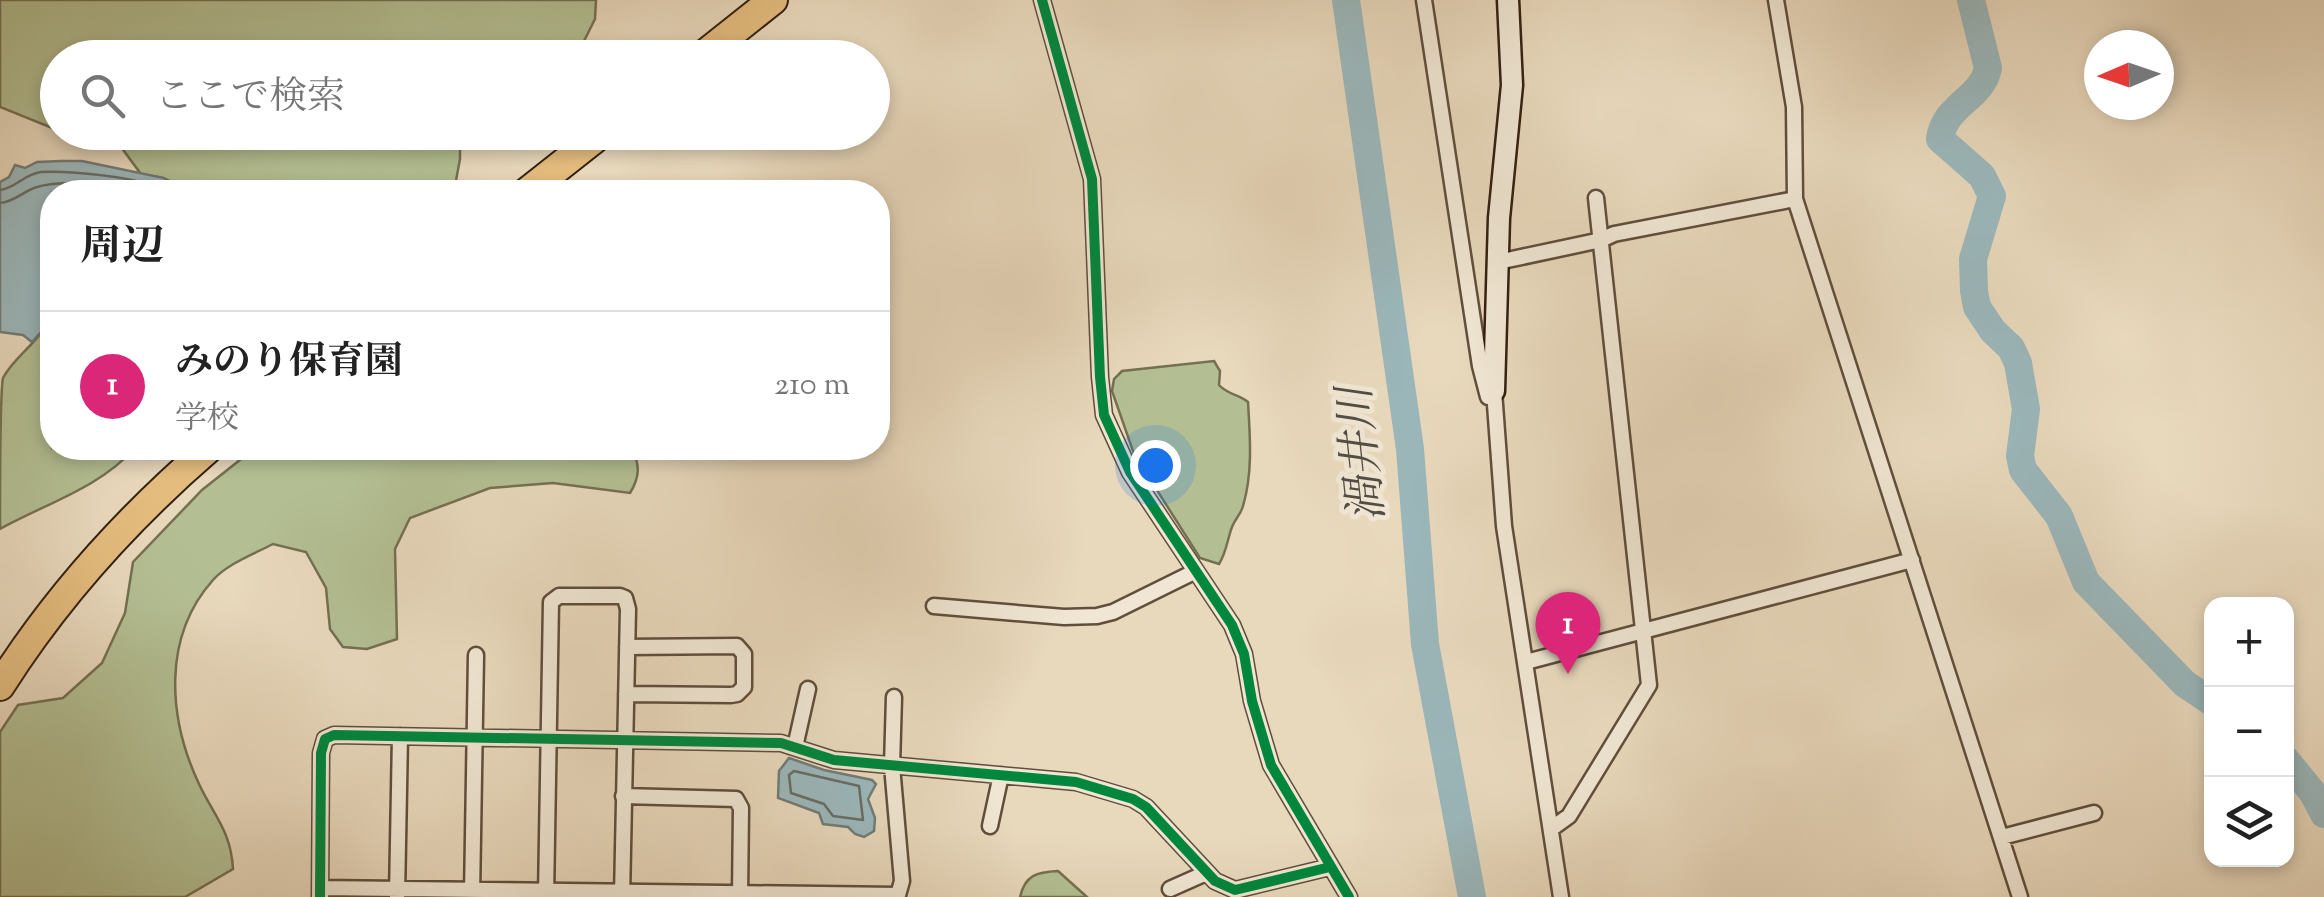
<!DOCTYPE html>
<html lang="ja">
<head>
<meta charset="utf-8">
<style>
	:root { --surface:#fff; --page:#f6f6f6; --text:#222; --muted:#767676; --line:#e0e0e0; --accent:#db2777 }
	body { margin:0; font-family:"Sorts Mill Goudy","Noto Serif JP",serif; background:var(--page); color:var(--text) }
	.controls { position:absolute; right:30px; bottom:30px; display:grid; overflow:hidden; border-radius:20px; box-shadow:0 5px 15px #0003 }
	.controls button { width:90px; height:90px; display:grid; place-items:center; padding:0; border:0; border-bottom:2px solid var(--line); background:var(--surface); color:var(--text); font:50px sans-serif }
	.compass { position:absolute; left:2084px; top:30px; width:90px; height:90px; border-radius:50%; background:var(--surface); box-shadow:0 5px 15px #0003; rotate:268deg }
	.you { position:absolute; left:1155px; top:465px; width:35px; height:35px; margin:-25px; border:8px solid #fff; border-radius:50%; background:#1a73e8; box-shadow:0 0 0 15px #1a73e833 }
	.badge { display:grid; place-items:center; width:65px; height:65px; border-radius:50%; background:var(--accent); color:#fff; font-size:32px; font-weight:700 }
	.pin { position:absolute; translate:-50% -82px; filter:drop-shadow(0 2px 5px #0008) }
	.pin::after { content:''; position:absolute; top:52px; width:35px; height:30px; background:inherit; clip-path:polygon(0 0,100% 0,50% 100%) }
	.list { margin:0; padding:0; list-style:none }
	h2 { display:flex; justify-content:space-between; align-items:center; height:130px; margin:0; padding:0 40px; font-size:42px }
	h2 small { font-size:32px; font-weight:400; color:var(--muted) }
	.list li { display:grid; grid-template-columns:65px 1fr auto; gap:30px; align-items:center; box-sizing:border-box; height:150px; padding:0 40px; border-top:2px solid var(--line) }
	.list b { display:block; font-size:38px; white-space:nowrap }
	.list p { margin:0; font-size:32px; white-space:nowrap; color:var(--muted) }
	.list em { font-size:32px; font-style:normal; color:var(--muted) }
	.icon { flex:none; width:55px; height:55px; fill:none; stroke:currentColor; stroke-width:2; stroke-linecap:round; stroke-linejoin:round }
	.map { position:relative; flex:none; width:2324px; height:897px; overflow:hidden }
	.search { position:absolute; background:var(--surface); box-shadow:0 5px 15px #0003; left:40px; top:40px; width:850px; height:110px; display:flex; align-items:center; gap:25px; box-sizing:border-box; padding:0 35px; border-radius:55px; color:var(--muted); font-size:38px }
	.panel { position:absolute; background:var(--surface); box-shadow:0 5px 15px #0003; left:40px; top:180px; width:850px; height:280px; border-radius:40px }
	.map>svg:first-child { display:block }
	.green { fill:#b3bf93; stroke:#747052; stroke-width:2.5 }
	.water { fill:#9bb7bb; stroke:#727b77; stroke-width:2.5 }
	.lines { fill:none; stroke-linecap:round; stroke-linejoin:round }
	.shore { stroke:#686c66; stroke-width:2.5 }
	.river { stroke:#9bb7bb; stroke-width:28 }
	.street-casing { stroke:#614e3c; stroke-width:19 }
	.secondary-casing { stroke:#342011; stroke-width:25 }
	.highway-casing { stroke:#342011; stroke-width:32 }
	.street { stroke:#f0e6d3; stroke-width:14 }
	.secondary { stroke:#f0e6d3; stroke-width:20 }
	.highway { stroke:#e4bc7e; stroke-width:28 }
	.cycleway-casing { stroke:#f0e6d3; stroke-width:16 }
	.cycleway { stroke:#00873e; stroke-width:10 }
	.labels { text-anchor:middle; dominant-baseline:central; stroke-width:10; stroke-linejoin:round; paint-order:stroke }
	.water-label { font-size:45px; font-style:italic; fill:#534d44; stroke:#f0e6d3 }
</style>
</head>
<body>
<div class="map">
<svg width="2324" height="897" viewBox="0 0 2324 897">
	<rect width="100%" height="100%" fill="#e8d8bc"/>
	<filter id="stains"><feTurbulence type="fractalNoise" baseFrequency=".002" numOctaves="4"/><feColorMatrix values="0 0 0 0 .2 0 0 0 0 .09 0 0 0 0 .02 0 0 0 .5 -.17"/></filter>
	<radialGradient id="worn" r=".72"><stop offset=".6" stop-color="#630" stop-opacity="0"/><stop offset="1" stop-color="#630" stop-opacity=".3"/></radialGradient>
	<path class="green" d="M0 0H596L595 19 576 57 58 58 57 130 0 107Z
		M68 133H460V159L455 186 446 192 419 191 396 183 323 192H194L163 178 141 174 118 143Z
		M52 328V448H135C99 488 47 503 0 529 0 505 0 392 3 378 13 359 32 347 43 330Z
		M1214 361 1220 371 1219 385C1228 395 1239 394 1248 402 1250 436 1253 473 1243 506 1241 514 1235 519 1232 527 1227 540 1227 551 1219 564L1200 558 1134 454 1112 391 1114 379 1122 371Z
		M255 448H632C640 465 640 477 630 493L553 483 490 488 410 518 395 549 397 639 367 649 343 647 330 629 326 588 306 552 273 544C254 554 227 564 213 580 162 637 168 718 199 784 214 816 231 831 233 869L185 897H0V732L18 705 63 698 102 663 125 613 133 562 202 490Z
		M1058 871 1087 897H1020C1025 875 1037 872 1058 871Z"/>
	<path class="water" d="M61 161H82L164 178 174 192H52V328L43 330 32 342 23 335 0 332V182L9 177 15 165 25 168 37 162Z
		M789 758 824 770 872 780 876 784 868 799 875 818 874 831 864 837 855 834 848 827 823 824 819 813 778 798 779 771Z"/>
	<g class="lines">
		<path class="shore" d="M0 190C16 188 24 174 41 172 66 171 146 176 162 192
			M0 203C15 202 23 191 37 187 64 179 98 185 125 192
			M794 771 859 786 863 820 833 816 824 804 791 793 789 775Z"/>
		<path class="river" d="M1346 0 1410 449 1425 644 1472 897
			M1971 0 1988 68C1982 99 1944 105 1940 139L1982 176 1992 196 1973 259 1974 291 1977 307 1993 331 2011 348 2018 363 2026 409 2020 456 2023 470 2059 516 2086 582 2185 684 2212 702
			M2286 760 2313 793 2324 814"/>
		<defs>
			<path id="street" d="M1042 0 1092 179 1100 377 1104 415 1130 472 1232 625 1244 654 1252 701 1271 765 1349 897
				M1424 0 1480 366 1488 397
				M1776 0 1794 107 1795 199 2020 897
				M1498 262 1601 240 1614 234 1795 199
				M1494 391 1504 526 1561 897
				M934 606 1064 617 1097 616 1113 612 1196 571
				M1526 662 1912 560
				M626 694 731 695 737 694 744 687V654L737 646 627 647
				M795 747 808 689
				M623 796 736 799 741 808 740 897
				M990 826 1001 775
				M1551 829 1569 816 1649 685 1596 198
				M2002 837 2094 813
				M320 888 898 895 902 881 892 766 894 697
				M1170 889 1206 873
				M397 896 400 736
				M472 896 476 655
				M546 896 551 602 559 596H620L625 598 628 609 622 897
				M320 897 321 753 325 739 334 735 781 743 834 760 1076 782 1133 799 1146 807 1215 881 1235 890 1330 867"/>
			<path id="secondary" d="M1494 391 1499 218 1512 85 1508 0"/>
			<path id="highway" d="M700 58 773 0
				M527 192 603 132
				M0 686C57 596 129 517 209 448"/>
		</defs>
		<use href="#street" class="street-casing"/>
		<use href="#secondary" class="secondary-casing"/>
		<use href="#highway" class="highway-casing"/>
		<use href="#street" class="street"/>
		<use href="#secondary" class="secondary"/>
		<use href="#highway" class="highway"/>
		<defs>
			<path id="cycleway" d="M1042 0 1092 179 1100 377 1104 415 1130 472 1232 625 1244 654 1252 701 1271 765 1349 897
				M320 897 321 753 325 739 334 735 781 743 834 760 1076 782 1133 799 1146 807 1215 881 1235 890 1330 867"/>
		</defs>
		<use href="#cycleway" class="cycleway-casing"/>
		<use href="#cycleway" class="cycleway"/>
	</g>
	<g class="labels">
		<g class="water-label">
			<text transform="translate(1365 454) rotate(-96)">渦井川</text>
		</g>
	</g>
	<rect width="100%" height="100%" filter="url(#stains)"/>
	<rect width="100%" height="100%" fill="url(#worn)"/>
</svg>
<div class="controls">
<button>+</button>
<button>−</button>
<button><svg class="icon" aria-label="layers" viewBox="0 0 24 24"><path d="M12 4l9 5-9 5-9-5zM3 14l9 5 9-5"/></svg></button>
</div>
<svg class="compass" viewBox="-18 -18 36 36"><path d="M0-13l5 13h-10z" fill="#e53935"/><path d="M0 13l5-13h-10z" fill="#767676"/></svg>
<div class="you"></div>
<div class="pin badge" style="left:1568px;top:674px">1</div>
<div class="search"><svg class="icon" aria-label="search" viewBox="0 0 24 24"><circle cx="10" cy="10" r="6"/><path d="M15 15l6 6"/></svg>ここで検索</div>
<section class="panel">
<h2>周辺<small></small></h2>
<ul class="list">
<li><span class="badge">1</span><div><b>みのり保育園</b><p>学校</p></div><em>210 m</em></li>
</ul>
</section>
</div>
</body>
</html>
